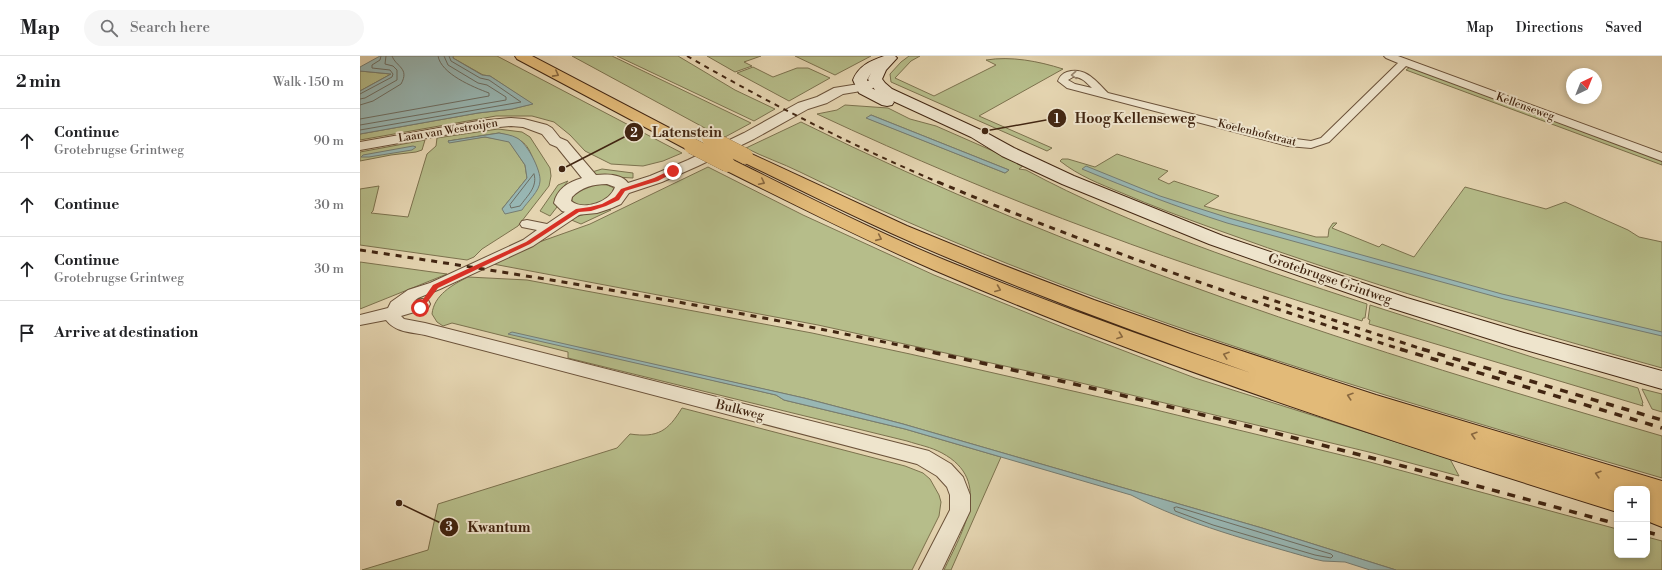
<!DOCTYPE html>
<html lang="en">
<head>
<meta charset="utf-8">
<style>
	:root { --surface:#fff; --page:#f6f6f6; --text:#202124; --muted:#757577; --line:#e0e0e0 }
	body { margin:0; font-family:"Libre Bodoni",serif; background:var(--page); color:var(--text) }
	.controls { position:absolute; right:12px; bottom:12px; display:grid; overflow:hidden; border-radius:8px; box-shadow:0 2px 6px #0003 }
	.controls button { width:36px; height:36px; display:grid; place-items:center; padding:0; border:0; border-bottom:1px solid var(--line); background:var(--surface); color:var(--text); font:20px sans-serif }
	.compass { position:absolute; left:1206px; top:12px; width:36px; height:36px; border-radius:50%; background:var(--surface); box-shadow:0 2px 6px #0003; rotate:43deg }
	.stop { position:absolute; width:12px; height:12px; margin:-9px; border:3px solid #d93025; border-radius:50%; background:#fff }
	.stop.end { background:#d93025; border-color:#fff; box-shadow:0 1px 4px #0008 }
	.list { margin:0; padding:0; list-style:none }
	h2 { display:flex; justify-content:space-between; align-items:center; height:52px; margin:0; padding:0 16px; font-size:17px }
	h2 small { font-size:13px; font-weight:400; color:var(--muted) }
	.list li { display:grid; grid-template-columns:26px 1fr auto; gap:12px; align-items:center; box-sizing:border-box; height:64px; padding:0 16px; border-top:1px solid var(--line) }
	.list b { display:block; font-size:15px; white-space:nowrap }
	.list p { margin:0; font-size:13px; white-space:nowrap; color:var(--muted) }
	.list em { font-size:13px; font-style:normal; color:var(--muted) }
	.icon { flex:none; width:22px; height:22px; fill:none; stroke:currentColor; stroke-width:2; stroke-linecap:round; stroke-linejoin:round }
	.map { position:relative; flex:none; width:1302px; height:514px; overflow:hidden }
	header { display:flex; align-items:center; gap:24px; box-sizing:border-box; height:56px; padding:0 20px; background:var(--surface); border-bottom:1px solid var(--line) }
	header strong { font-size:19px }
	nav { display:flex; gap:22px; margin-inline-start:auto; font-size:14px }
	.search { width:280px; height:36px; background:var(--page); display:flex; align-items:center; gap:10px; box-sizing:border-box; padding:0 14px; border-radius:22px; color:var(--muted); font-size:15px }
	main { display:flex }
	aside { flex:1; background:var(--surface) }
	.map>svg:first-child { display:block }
	.green { fill:#b6bd8a; stroke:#7c724e; fill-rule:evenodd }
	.water { fill:#98b7b4; stroke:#767d73 }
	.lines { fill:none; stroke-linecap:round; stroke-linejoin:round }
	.shore { stroke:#6d6e63; stroke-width:1 }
	.minor-casing { stroke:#6b523a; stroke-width:2 }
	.tertiary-casing { stroke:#6b523a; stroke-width:2 }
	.secondary-casing { stroke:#422612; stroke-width:2 }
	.motorway-casing { stroke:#422612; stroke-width:2 }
	.minor { fill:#eee4cc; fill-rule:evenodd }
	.tertiary { fill:#eee4cc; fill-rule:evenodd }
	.secondary { fill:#eee4cc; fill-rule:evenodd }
	.motorway { fill:#e2ba78; fill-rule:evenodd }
	.rail-far2 { stroke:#422612; stroke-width:2; stroke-dasharray:5 5; stroke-linecap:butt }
	.rail-far1 { stroke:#422612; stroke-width:3; stroke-dasharray:6 6; stroke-linecap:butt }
	.rail { stroke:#422612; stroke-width:3.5; stroke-dasharray:8 8; stroke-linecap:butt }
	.motorway-bridge-casing { stroke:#422612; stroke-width:16; stroke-linecap:butt }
	.motorway-bridge { stroke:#e2ba78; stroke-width:16 }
	.oneway { stroke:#8a6940 }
	.oneway2 { stroke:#98856f }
	.route { fill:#d93025 }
	.labels { text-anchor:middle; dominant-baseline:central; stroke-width:4; stroke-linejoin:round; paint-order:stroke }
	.far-street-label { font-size:11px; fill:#422612; stroke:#eee4cc }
	.street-label { font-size:13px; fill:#422612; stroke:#eee4cc }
	.leader { fill:none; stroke:#422612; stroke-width:1.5 }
	.callout-dot { fill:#422612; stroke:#eee4cc; stroke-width:1.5 }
	.mark-label { font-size:12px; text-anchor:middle; font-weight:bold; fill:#fff }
	.callout-label { font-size:14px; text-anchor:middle; font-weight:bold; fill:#422612; stroke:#eee4cc; stroke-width:4; stroke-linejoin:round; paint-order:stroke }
</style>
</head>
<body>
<header>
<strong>Map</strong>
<div class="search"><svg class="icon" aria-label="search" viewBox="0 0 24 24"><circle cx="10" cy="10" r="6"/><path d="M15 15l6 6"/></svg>Search here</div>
<nav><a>Map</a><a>Directions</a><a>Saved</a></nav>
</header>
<main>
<aside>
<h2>2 min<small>Walk · 150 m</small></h2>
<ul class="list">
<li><svg class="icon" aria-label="ahead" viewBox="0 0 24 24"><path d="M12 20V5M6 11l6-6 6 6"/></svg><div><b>Continue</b><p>Grotebrugse Grintweg</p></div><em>90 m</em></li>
<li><svg class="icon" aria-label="ahead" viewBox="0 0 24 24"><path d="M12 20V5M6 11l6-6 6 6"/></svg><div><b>Continue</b></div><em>30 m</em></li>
<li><svg class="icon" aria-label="ahead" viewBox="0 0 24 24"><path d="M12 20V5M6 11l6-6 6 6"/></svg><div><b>Continue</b><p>Grotebrugse Grintweg</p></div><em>30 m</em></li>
<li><svg class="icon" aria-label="arrive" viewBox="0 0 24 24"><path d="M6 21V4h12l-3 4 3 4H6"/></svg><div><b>Arrive at destination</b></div></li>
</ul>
</aside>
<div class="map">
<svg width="1302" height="514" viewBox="0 0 1302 514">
	<rect width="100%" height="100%" fill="#e5d5b1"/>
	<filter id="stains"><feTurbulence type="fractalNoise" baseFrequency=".005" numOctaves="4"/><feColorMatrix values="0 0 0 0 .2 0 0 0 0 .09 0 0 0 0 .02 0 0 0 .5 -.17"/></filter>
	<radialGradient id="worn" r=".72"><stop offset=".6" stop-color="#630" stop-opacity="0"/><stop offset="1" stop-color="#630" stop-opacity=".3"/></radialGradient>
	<path class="green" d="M93 0H137L322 97 303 105 283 110 251 108 225 95 210 79 194 66 172 60H136L0 84V78L118 57 152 53 172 48 130 20 123 19 93 2Z
		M212 0H252L391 67 365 81 354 77Z
		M257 0H318L375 34 415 53 394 65Z
		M347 0H401L384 6 392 10 375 16Z
		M435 0H511L475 19Z
		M549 0H560L551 5 535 22 574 40 636 9 626 4C651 0 678 5 703 13L619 60 692 92 687 95 531 26 530 18 541 6Z
		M393 11 413 21 437 12H448L470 22 429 45 377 17Z
		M1050 11 1302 105V109L1046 14Z
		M0 15 31 18 0 35Z
		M485 49 528 52 550 63 576 70 658 106 664 109 659 113 666 114C772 171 892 210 1007 248L1005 262H1003L1002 265C914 237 825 209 738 176 643 141 549 101 457 58L477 54ZM511 59 649 114 645 117 507 62Z
		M441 66C715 202 1009 295 1302 380V422C1011 336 713 250 440 116 422 107 403 101 386 92Z
		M138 73 162 76 170 81 190 112 191 120 189 130 158 170 122 193 114 201 107 204 0 189V133L19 130 13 155 11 157 48 161 67 98 76 90 77 82ZM139 77C168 84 167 88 178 115L142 153 167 122 165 109 149 85 125 81 88 85Z
		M65 84 62 94 56 96 31 99 0 105V96Z
		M757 98 808 115 798 123 809 128 814 125 859 140 844 150 956 181H968L969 173 973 167H977L972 172 1019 191 1022 188 1054 201 1105 131 1186 153 1205 146 1268 174 1279 181 1302 186V312C1151 270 1000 226 852 172 822 161 792 150 762 137 740 128 719 120 700 105L702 103H708L735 111Z
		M348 111 443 159 574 219 707 273 835 322 1090 403 1099 420 1013 397 713 325 458 269 133 208 171 189 230 168Z
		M242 113 273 117V122L238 120 232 116Z
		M208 125 195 142 197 151 190 160 180 155 198 129Z
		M245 128 254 132 255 135C247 146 224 156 212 145V141C221 131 231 129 245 128Z
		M245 152 251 154 221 168 209 163Z
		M0 206 87 218 0 253Z
		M108 221 167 224 452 277 550 298 792 353 1006 405 1257 473V499H1287V481L1302 485V514H1036L902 472 543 368 444 342 150 277 416 339 424 344 545 373 641 401 591 514H584C602 476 634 425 582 397 571 391 559 389 547 385L208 302V296L92 267 83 270 77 266 72 258C74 239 92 229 108 221Z
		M1010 249 1175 302 1278 332 1283 347H1282L1283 350 1009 268 1010 264 1008 263Z
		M1282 333 1302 338V356L1292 353Z
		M322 352 545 410 563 417 570 423 579 439 581 446 579 460 552 514H2L68 494 78 448 257 392 270 378C298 382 308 375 322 352Z"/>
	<path class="water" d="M20 0H93V2L122 19 130 20 173 48 152 53 118 57 0 78V35L31 18 0 15V11Z
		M511 59 649 114 645 117 506 62Z
		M139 77C144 78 152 79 157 82 167 87 181 114 180 125 180 135 167 146 162 154L145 158 142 153 167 122 165 109 149 86 125 81 89 87 88 85Z
		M53 90 56 91 52 94 9 101H1L3 99Z
		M726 110 800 140 869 162 1142 238 1302 276V280L1144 243 867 167C817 151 770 133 722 113Z
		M152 276 444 342 543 368 902 472 1036 514H1010L985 506 963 505 954 503C892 485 829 469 771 439L545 373 424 344 416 339 148 278Z"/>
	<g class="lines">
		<path class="shore" d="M0 38 32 21 33 18 30 14 12 12V9L20 4 21 0
			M0 43 5 42 37 24V14L33 10 25 8 26 0
			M0 49 13 45 41 28C50 12 36 11 32 0
			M0 63 129 40V37C113 31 81 18 78 0
			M0 69 146 44V41L127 29 118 27 88 9 84 0
			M0 74 161 46 129 24 120 22 91 5 89 0
			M174 118C178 131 167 140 160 150L151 152 150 149Z
			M817 451 971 498 973 500 971 502 955 499 853 469 815 455 814 452Z"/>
		<defs>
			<path id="minor" d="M1024 0H1038L1302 97V105L1046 10 969 86 951 92 928 90 707 32 698 25C700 20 702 18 707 16 725 10 736 25 748 37L928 82 951 85 961 82 1038 7 1026 2ZM713 21C721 20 727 27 732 32L715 28 708 24Z
				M217 150 222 151 224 154 222 157 173 190 80 233 58 242 54 245 62 243 68 244 70 248 68 252 41 260 44 263 65 267 569 395 591 408 603 421 610 439V455L582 514H559L590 454V439L587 431 577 420 557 408 65 279C50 276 35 276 26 264L0 269V259L28 252 31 246 48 234 70 227 163 184 177 174 162 171 160 168 162 165 167 164 187 168 212 151Z"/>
			<path id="tertiary" d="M516 22 521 23 522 26 521 29 507 34 483 38 467 47 448 53 394 83 338 110 302 126 269 137 261 148 252 152 237 157 216 159 202 155 194 147C197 133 208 126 222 122L197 91 190 88 182 78 163 71 151 70 118 73 0 94V86L118 65 151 62 164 63 187 69 192 72 200 82 207 85 236 119C246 118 262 118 268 127L290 120 328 104 384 77 438 47 457 41 474 32 499 28ZM247 128 255 131C250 146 224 155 211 145L212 141C222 131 233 128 247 128Z"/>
			<path id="secondary" d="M524 0H535L537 2 526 14 522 23 525 27 532 33 623 75 654 92 714 120 863 180 1047 242 1164 277 1302 315V333L1152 290 1031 252 849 188 702 128 642 100 611 81 533 45 534 46 532 49 527 50 522 49 499 37 493 24C499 9 511 5 524 0ZM511 17 508 23 515 34 510 31 507 24Z"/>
			<path id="motorway" d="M155 0H172L338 87 340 90 338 93 332 95 326 93 157 3Z
				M385 95 547 170 640 208 734 244 830 278 1016 339 1302 425V471L1287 465V433H1257V456C1027 384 796 310 574 214 502 183 431 147 361 112L359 108 361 104 367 103 373 104C444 139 514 175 587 205 687 246 789 283 891 317 770 274 649 230 531 177 480 154 430 129 379 104L377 100 379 96Z"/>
		</defs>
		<use href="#minor" class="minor-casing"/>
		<use href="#tertiary" class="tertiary-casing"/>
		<use href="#secondary" class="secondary-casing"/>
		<use href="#motorway" class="motorway-casing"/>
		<use href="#minor" class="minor"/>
		<use href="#tertiary" class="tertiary"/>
		<use href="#secondary" class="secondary"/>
		<use href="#motorway" class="motorway"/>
		<path class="rail-far2" d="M327 0C409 47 493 90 580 127"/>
		<path class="rail-far1" d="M578 126C730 190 886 244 1043 294
			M0 194C188 222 375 254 562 294
			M903 241 1065 294"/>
		<path class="rail" d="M557 293C792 343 1025 404 1257 468
			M1040 293 1302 372
			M1062 293 1302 364
			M1287 476 1302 480"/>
		<defs>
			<path id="motorway-bridge" d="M350 82 385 100
				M332 90 367 108"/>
		</defs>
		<use href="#motorway-bridge" class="motorway-bridge-casing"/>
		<use href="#motorway-bridge" class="motorway-bridge"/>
	</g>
	<defs><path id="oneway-chevron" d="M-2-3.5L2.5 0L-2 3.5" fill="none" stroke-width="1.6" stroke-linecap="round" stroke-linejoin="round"/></defs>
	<g class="oneway">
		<use href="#oneway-chevron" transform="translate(196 18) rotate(28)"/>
		<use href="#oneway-chevron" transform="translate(402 126) rotate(27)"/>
		<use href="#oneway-chevron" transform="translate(519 182) rotate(24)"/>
		<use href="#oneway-chevron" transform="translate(638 233) rotate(22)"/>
		<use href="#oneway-chevron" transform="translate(760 280) rotate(20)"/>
		<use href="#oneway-chevron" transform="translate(866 299) rotate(-161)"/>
		<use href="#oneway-chevron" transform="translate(990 340) rotate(-162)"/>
		<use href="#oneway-chevron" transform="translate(1114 379) rotate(-163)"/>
		<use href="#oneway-chevron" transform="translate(1238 418) rotate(-163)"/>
	</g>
	<use class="oneway2" href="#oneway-chevron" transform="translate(714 19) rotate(176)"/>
	<path class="route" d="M313 113 315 114V116L298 125 265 135 259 144 246 150 231 155 219 156 170 188 78 232 62 253 60 254 57 252 73 229 166 186 216 153 230 151 242 148 255 141 261 133 294 122Z"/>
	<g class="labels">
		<g class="far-street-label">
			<text transform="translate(1165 51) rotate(20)">Kellenseweg</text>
			<text transform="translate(88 75) rotate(-9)">Laan van Westroijen</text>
			<text transform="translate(897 77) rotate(14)">Koelenhofstraat</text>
		</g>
		<g class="street-label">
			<text transform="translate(970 223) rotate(19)">Grotebrugse Grintweg</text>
			<text transform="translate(380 354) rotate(14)">Bulkweg</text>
		</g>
	</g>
	<path class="leader" d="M625 75L697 62M202 113L274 76M39 447L89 471"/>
	<g class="callout-dot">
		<circle cx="625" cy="75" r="4"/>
		<circle cx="202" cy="113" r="4"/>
		<circle cx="39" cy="447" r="4"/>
		<circle cx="697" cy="62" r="10"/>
		<circle cx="274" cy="76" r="10"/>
		<circle cx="89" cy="471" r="10"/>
	</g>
	<g class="mark-label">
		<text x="697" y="67">1</text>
		<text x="274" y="81">2</text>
		<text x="89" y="475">3</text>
	</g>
	<g class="callout-label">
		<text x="775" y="67">Hoog Kellenseweg</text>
		<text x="327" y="81">Latenstein</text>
		<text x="139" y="476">Kwantum</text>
	</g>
	<rect width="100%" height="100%" filter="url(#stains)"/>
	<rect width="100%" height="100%" fill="url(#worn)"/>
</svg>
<div class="controls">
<button>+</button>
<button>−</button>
</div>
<svg class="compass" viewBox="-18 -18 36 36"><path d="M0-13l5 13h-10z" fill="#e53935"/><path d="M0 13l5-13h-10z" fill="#757577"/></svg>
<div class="stop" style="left:60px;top:252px"></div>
<div class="stop end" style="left:313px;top:115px"></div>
</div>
</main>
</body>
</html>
